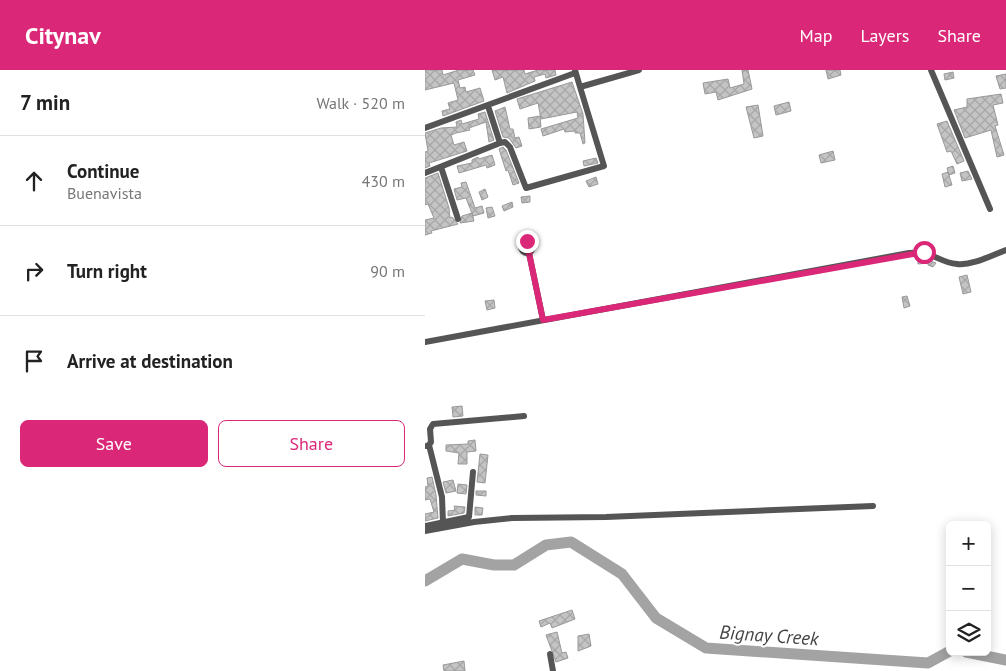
<!DOCTYPE html>
<html lang="en">
<head>
<meta charset="utf-8">
<style>
	:root { --surface:#fff; --page:#f2f2f2; --text:#222; --muted:#767676; --line:#e0e0e0; --accent:#db2777 }
	body { margin:0; font-family:"PT Sans",sans-serif; background:var(--page); color:var(--text) }
	.controls { position:absolute; right:15px; bottom:15px; display:grid; overflow:hidden; border-radius:8px; box-shadow:0 2px 12px #0003 }
	.controls button { width:45px; height:45px; display:grid; place-items:center; padding:0; border:0; border-bottom:1px solid var(--line); background:var(--surface); color:var(--text); font:25px sans-serif }
	.stop { position:absolute; width:15px; height:15px; margin:-11px; border:4px solid #db2777; border-radius:50%; background:#fff }
	.stop.end { background:#db2777; border-color:#fff; box-shadow:0 1px 5px #0008 }
	.list { margin:0; padding:0; list-style:none }
	h2 { display:flex; justify-content:space-between; align-items:center; height:65px; margin:0; padding:0 20px; font-size:21px }
	h2 small { font-size:16px; font-weight:400; color:var(--muted) }
	.list li { display:grid; grid-template-columns:32px 1fr auto; gap:15px; align-items:center; box-sizing:border-box; height:90px; padding:0 20px; border-top:1px solid var(--line) }
	.list b { display:block; font-size:19px; white-space:nowrap }
	.list p { margin:0; font-size:16px; white-space:nowrap; color:var(--muted) }
	.list em { font-size:16px; font-style:normal; color:var(--muted) }
	.actions { display:flex; gap:10px; padding:15px 20px }
	.actions a { flex:1; padding:11px 0; border:1px solid var(--accent); border-radius:8px; text-align:center; font-size:18px; color:var(--accent) }
	.actions .main { background:var(--accent); color:#fff }
	.icon { flex:none; width:28px; height:28px; fill:none; stroke:currentColor; stroke-width:2; stroke-linecap:round; stroke-linejoin:round }
	.map { position:relative; flex:none; width:581px; height:601px; overflow:hidden }
	header { display:flex; align-items:center; gap:30px; box-sizing:border-box; height:70px; padding:0 25px; background:var(--accent); color:#fff }
	header strong { font-size:24px }
	nav { display:flex; gap:28px; margin-inline-start:auto; font-size:18px }
	main { display:flex }
	aside { flex:1; background:var(--surface) }
	.map>svg:first-child { display:block }
	.lines { fill:none; stroke-linecap:round; stroke-linejoin:round }
	.river { stroke:#a3a3a3; stroke-width:11 }
	.building { fill:url(#building-cross-hatch); stroke:#999 }
	.minor { stroke:#555; stroke-width:6 }
	.route { stroke:#db2777; stroke-width:6 }
	.labels { text-anchor:middle; dominant-baseline:central; stroke-width:4; stroke-linejoin:round; paint-order:stroke }
	.water-label { font-size:19px; font-style:italic; fill:#444; stroke:#fff }
</style>
</head>
<body>
<header>
<strong>Citynav</strong>
<nav><a>Map</a><a>Layers</a><a>Share</a></nav>
</header>
<main>
<aside>
<h2>7 min<small>Walk · 520 m</small></h2>
<ul class="list">
<li><svg class="icon" aria-label="ahead" viewBox="0 0 24 24"><path d="M12 20V5M6 11l6-6 6 6"/></svg><div><b>Continue</b><p>Buenavista</p></div><em>430 m</em></li>
<li><svg class="icon" aria-label="right" viewBox="0 0 24 24"><path d="M7 20v-9h11M14 6l5 5-5 5"/></svg><div><b>Turn right</b></div><em>90 m</em></li>
<li><svg class="icon" aria-label="arrive" viewBox="0 0 24 24"><path d="M6 21V4h12l-3 4 3 4H6"/></svg><div><b>Arrive at destination</b></div></li>
</ul>
<div class="actions"><a class="main">Save</a><a>Share</a></div>
</aside>
<div class="map">
<svg width="581" height="601" viewBox="0 0 581 601">
	<defs>
		<pattern id="building-cross-hatch" width="8" height="8" patternUnits="userSpaceOnUse" patternTransform="scale(1.25)"><rect width="8" height="8" fill="#c4c4c4"/><path d="M0 0l8 8M0 8l8-8" fill="none" stroke="#a7a7a7"/></pattern>
	</defs>
	<rect width="100%" height="100%" fill="#fff"/>
	<g class="lines">
		<path class="river" d="M0 511 37 489 69 495H89L121 475 146 472 197 504 231 548 281 578 503 593 525 581
			M541 582 581 590"/>
	</g>
	<path class="building" d="M0 0H17L18 5 34 0H48L50 5 33 10 35 18 40 17 41 22 55 18 59 31 18 46 17 41 25 39 23 33 33 30 29 13 0 20Z
		M67 0H99L100 4 113 0H130L131 5 121 8 120 4 109 7 110 11 82 23 78 7 70 10Z
		M317 0H323L327 19 293 30 291 22 280 24 278 13 303 9 305 18 319 14Z
		M401 0H415L416 5 403 9Z
		M528 2 529 8 520 10 519 4Z
		M581 4V18L575 19 571 6Z
		M147 12 158 44 160 73 158 74 155 63H150V61L140 62 139 59 118 66 116 59 153 48 152 42 116 49 113 33 95 39 92 29Z
		M576 24 578 33 568 35 573 55 570 56 579 85 572 87 566 60 540 68 529 40 542 37V29Z
		M364 32 366 41 351 45 349 36Z
		M333 35 338 66 329 68 321 37Z
		M80 37 85 59H88L90 68 94 67 97 76 91 78 84 68 78 67 70 41Z
		M60 42 69 70 64 72 61 52 44 58 45 60 31 63 26 65 29 75 39 72 42 81 4 93 5 96 0 98V82L3 81 0 63 16 58 32 57 31 52 36 50 37 54 54 49 53 44Z
		M115 46 116 57 104 59 103 48Z
		M522 51 539 91 532 94 526 81 522 82 512 54Z
		M78 77 81 80 94 113 88 115 83 100 81 101 74 79Z
		M408 81 410 90 396 93 394 85Z
		M67 85 70 95 62 98 61 95 34 103 32 96 47 93V90L53 87 54 89Z
		M171 88 173 93 159 96 158 91Z
		M528 96 530 103 524 105 522 98Z
		M543 101 547 109 537 111 535 103Z
		M523 102 527 115 520 117 517 104Z
		M13 103 24 138 25 148 27 147 33 154 6 161 7 163 0 165V150L9 148 3 134 0 135V108Z
		M171 107 173 114 164 117 161 111Z
		M41 112 50 138 57 136 59 143 48 146 41 128 32 130 29 119 37 117 36 113Z
		M60 119 63 127 57 130 54 122Z
		M105 126V132L97 133 96 127Z
		M87 132 88 137 79 141 77 136Z
		M67 137 70 146 63 148 61 138Z
		M47 143 49 151 35 153 37 146Z
		M500 189 511 193 508 197 503 195V193L493 194V190Z
		M542 205 546 222 538 224 534 207Z
		M482 226 485 236 479 238 477 227Z
		M69 230 70 238 62 240 60 231Z
		M37 336 38 346 28 347 27 337Z
		M50 370 51 381 42 382V394H33L34 383 21 381V375L43 374V371Z
		M55 384 63 385 60 413 52 412Z
		M7 407 11 425 13 448 0 451V444L9 442 5 429 0 430V417L3 416 2 408Z
		M28 410 31 421 21 423 18 412Z
		M33 414 42 415 41 424 32 423Z
		M51 421H61V426L51 425Z
		M29 436 40 437 39 443 23 446V441L30 440Z
		M50 437 58 438 57 445H50Z
		M147 540 150 549 127 558 125 553 116 557 114 551Z
		M132 562 137 583 141 582 143 588 131 592 121 565Z
		M164 564 166 576 153 581V566Z
		M39 591 40 601H19L18 595Z"/>
	<g class="lines">
		<path class="minor" d="M150 0 155 17 214 0
			M506 0 565 139
			M0 58 150 3
			M75 73 80 72 85 77 101 118 179 96 155 17
			M16 97 33 149
			M0 103 75 73 63 36
			M96 177a6 6 0 1 1 12 0a6 6 0 1 1-12 0Z
			M104 183 118 250
			M0 272 484 183C510 181 512 192 532 194 547 196 567 185 581 180
			M4 375 6 372 5 359 8 354 99 346
			M1 376 4 375 17 427 18 453
			M0 456 44 447 48 402
			M0 461 49 452 87 448 181 447 448 436
			M125 584 128 601"/>
	</g>
	<g class="lines">
		<path class="route" d="M102 171 108 176 104 183 118 250 499 182"/>
	</g>
	<g class="labels">
		<g class="water-label">
			<text transform="translate(344 565) rotate(4)">Bignay Creek</text>
		</g>
	</g>
</svg>
<div class="controls">
<button>+</button>
<button>−</button>
<button><svg class="icon" aria-label="layers" viewBox="0 0 24 24"><path d="M12 4l9 5-9 5-9-5zM3 14l9 5 9-5"/></svg></button>
</div>
<div class="stop" style="left:499px;top:182px"></div>
<div class="stop end" style="left:102px;top:171px"></div>
</div>
</main>
</body>
</html>
